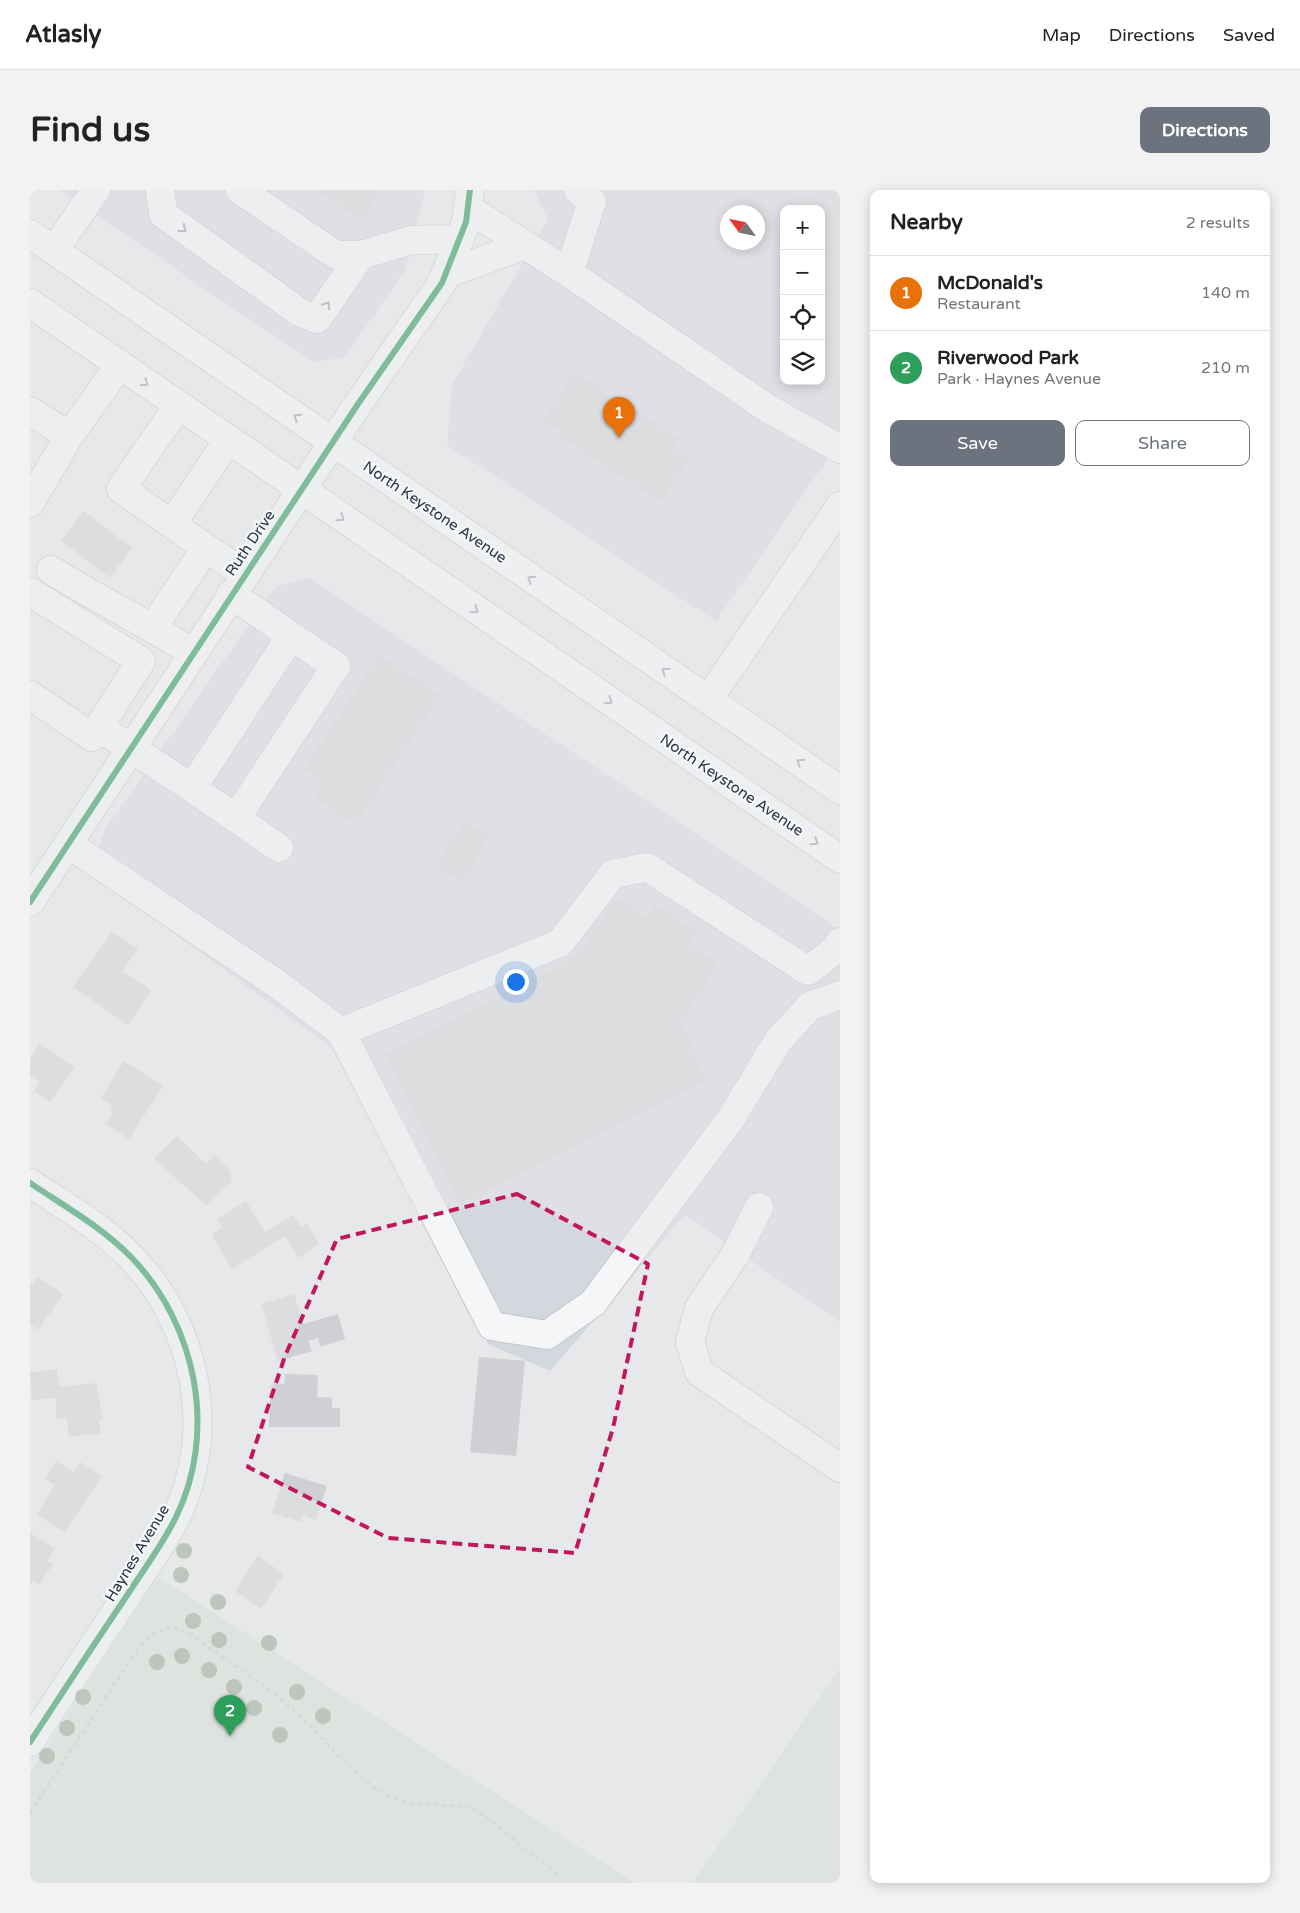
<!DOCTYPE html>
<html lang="en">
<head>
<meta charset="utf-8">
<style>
	:root { --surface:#fff; --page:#f2f2f2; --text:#222; --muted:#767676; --line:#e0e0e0; --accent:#6c737f }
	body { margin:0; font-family:"Varela Round",sans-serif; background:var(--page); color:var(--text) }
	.controls { position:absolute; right:15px; top:15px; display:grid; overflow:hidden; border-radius:10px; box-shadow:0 2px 12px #0003 }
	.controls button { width:45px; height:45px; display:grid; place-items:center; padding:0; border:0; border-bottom:1px solid var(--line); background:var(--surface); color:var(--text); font:25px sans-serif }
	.compass { position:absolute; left:690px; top:15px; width:45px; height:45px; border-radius:50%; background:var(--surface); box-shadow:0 2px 12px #0003; rotate:303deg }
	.you { position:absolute; left:485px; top:791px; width:18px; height:18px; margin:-12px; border:4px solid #fff; border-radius:50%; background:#1a73e8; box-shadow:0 0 0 8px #1a73e833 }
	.badge { display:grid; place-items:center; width:32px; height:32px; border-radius:50%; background:var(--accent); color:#fff; font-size:16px; font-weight:700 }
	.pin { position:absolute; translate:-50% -41px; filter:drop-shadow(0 1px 2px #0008) }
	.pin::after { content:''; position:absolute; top:26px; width:18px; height:15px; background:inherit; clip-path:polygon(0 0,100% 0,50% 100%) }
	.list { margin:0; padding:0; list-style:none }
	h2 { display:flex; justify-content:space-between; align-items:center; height:65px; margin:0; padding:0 20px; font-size:21px }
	h2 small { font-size:16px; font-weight:400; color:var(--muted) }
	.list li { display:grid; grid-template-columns:32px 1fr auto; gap:15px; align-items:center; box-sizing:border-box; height:75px; padding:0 20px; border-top:1px solid var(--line) }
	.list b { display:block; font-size:19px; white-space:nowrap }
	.list p { margin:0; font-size:16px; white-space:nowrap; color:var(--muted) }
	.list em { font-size:16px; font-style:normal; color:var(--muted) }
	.actions { display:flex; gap:10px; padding:15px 20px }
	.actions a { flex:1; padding:11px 0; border:1px solid var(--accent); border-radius:10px; text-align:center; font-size:18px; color:var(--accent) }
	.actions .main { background:var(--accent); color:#fff }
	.icon { flex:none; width:28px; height:28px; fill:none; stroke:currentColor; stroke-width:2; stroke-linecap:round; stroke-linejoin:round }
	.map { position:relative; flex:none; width:810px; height:1693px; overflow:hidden; border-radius:10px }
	header { display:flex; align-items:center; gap:30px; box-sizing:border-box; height:70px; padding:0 25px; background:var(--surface); border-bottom:1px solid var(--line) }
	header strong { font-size:24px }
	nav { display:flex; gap:28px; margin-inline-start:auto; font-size:18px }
	.intro { display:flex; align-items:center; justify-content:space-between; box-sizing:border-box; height:120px; padding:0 30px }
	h1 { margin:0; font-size:35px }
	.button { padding:12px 22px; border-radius:10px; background:var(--accent); color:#fff; font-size:18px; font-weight:700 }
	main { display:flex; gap:30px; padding:0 30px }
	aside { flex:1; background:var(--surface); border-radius:10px; box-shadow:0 2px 12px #0003 }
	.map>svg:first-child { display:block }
	.built { fill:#d4d7dd; fill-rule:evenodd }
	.green { fill:#d6ded6 }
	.building { fill:#ced0d3 }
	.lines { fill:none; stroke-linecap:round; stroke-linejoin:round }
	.minor-casing { stroke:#c4c6c8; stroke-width:30 }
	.major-casing { stroke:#c2c5c8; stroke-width:30 }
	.path { stroke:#c5c6ca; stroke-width:3; stroke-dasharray:4 4; stroke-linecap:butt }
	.minor { stroke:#f5f6f7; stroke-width:28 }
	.major { stroke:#f8f8f8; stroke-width:28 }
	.cycleway-casing { stroke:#f4f6f9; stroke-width:9 }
	.cycleway { stroke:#00873e; stroke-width:6 }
	.tree { fill:#8a9e88 }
	.oneway { stroke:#90959e }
	.oneway2 { stroke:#92969e }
	.marked { fill:none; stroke:#c2185b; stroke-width:4; stroke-dasharray:10 6; stroke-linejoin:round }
	.labels { text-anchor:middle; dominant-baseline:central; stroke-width:5; stroke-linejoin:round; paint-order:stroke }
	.street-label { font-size:15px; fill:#2b3445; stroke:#f4f6f9 }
</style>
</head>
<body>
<header>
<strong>Atlasly</strong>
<nav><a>Map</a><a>Directions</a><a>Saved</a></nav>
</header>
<div class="intro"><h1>Find us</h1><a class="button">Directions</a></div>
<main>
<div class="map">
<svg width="810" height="1693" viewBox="0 0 810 1693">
	<rect width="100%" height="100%" fill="#e6e8ea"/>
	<path class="built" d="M29 0H395L375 80 315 167 283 172Z
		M504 0H810V251L686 431 417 255 422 195 518 29ZM754 19H791V191H754ZM698 22H728V52H698Z
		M280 388 810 740V1132L655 1025 520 1181 458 1154 302 858 58 681 76 638 246 396Z"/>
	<path class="green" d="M126 1386 605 1693H0V1584Z
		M810 1478V1693H663Z"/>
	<path class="building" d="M287 0H352L331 30Z
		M545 182 650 249 644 260 659 269 631 312 528 246 531 242 513 231Z
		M54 321 102 358 80 388 31 351Z
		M349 465 411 505 325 635 285 608 294 593 274 579Z
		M434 630 460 646 432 692 406 676Z
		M587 707 617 727 625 714 667 742 659 754 688 774 650 833 677 889 430 1016 354 865 548 765Z
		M82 742 108 759 92 781 121 800 98 835 43 797Z
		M10 854 44 877 20 912 4 901 10 892 0 886V869Z
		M94 871 133 896 99 949 76 934 84 921 80 918 82 915 71 908Z
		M147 946 176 974 185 965 200 980 202 991 177 1016 124 969Z
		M216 1011 235 1042 263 1025 271 1037 276 1033 289 1054 268 1068 255 1046 202 1079 181 1044 193 1037 187 1029Z
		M7 1087 33 1104 8 1140 0 1134V1094L2 1095Z
		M264 1104 273 1134 308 1124 315 1149 290 1157 288 1148 278 1151 282 1161 248 1171 231 1114Z
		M449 1167 495 1171 486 1266 440 1262Z
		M27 1179 29 1197 66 1193 73 1229 69 1230 71 1243 39 1247 37 1228 26 1229V1208L2 1210 0 1183Z
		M255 1184 288 1185 287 1207 302 1208V1218H310V1237H239L240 1193 254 1194Z
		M26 1271 44 1282 50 1272 72 1286 35 1342 7 1325 25 1295 15 1289Z
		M255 1283 297 1296 286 1330 273 1325 271 1332 242 1323Z
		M0 1343 25 1359 17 1371 23 1374 9 1395 3 1391 0 1395Z
		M228 1366 254 1384 231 1419 205 1401Z"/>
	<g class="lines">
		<defs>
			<path id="minor" d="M130 0 133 24 269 122 287 129 331 65
				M210 0 306 65H331L382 50 430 49
				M439 19 539 83 562 11 548 0
				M24 60 66 0
				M539 83 737 218 810 259
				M416 84 495 55
				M0 221 39 246 0 313
				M39 246 89 176
				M142 334 198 250
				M176 358 215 384
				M21 380C67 409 117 433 163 463
				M0 402 111 471 69 537
				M123 437 176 358 91 299 148 216
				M0 505 62 547 69 537 162 598 261 446 201 404
				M678 510 810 316
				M162 598 249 658
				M206 628 306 476 261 446
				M38 654 243 791 311 842 530 753 583 684 617 677 778 781 806 759 810 752
				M0 712 328 214 412 93 436 32 440 0
				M311 842 462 1136 517 1145 563 1113 702 927 748 851 780 816 810 805
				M0 993C34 1016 72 1037 101 1067 166 1134 188 1241 146 1327 132 1356 111 1383 94 1410 62 1457 31 1505 0 1552
				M729 1017 705 1065 669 1118 660 1152 669 1182 810 1278"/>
			<path id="major" d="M0 44 810 600
				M0 113 810 669"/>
		</defs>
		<use href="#minor" class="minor-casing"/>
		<use href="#major" class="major-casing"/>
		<path class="path" d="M0 1623 109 1457 123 1444 142 1437 162 1445C197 1471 236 1495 268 1524 299 1552 324 1589 361 1607 388 1620 420 1611 447 1620L526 1683 531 1693"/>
		<use href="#minor" class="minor"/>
		<use href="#major" class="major"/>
		<defs>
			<path id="cycleway" d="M0 712 328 214 412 93 436 32 440 0
				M0 993C34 1016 72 1037 101 1067 166 1134 188 1241 146 1327 132 1356 111 1383 94 1410 62 1457 31 1505 0 1552"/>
		</defs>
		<use href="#cycleway" class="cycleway-casing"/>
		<use href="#cycleway" class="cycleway"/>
	</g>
	<g class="tree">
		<circle cx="154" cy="1361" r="8"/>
		<circle cx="151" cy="1385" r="8"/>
		<circle cx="188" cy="1412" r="8"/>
		<circle cx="163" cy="1431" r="8"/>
		<circle cx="189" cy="1450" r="8"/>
		<circle cx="239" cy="1453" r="8"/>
		<circle cx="152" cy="1466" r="8"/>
		<circle cx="127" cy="1472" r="8"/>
		<circle cx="179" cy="1480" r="8"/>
		<circle cx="204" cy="1497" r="8"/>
		<circle cx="267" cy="1502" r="8"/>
		<circle cx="53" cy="1507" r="8"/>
		<circle cx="224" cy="1518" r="8"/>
		<circle cx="293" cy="1526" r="8"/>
		<circle cx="37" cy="1538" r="8"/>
		<circle cx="250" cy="1545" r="8"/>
		<circle cx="17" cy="1566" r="8"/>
	</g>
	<defs><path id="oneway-chevron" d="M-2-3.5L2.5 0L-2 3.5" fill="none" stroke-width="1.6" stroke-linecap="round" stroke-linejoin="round" transform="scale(1.25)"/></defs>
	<g class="oneway">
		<use href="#oneway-chevron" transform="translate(153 39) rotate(38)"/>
		<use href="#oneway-chevron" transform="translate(297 115) rotate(-55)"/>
	</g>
	<g class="oneway2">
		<use href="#oneway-chevron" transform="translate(115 193) rotate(35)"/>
		<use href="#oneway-chevron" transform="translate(267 227) rotate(-145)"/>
		<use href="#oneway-chevron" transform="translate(311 328) rotate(35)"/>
		<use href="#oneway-chevron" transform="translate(501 389) rotate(-145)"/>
		<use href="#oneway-chevron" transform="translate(445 420) rotate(34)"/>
		<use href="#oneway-chevron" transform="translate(635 481) rotate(-146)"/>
		<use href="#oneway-chevron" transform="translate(579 511) rotate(34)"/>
		<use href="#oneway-chevron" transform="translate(770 572) rotate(-146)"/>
		<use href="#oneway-chevron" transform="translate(785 652) rotate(34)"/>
	</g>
	<path d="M0 0H810V1693H0ZM487 1004 618 1074 583 1238 545 1363 358 1348 218 1277 255 1166 307 1049Z" fill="#e6e8ea" fill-opacity=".55" fill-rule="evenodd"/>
	<path class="marked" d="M487 1004 618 1074 583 1238 545 1363 358 1348 218 1277 255 1166 307 1049Z"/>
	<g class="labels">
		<g class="street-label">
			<text transform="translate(405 322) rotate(34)">North Keystone Avenue</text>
			<text transform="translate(220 353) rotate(-56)">Ruth Drive</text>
			<text transform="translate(702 595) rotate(34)">North Keystone Avenue</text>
			<text transform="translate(107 1363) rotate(-59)">Haynes Avenue</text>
		</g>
	</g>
</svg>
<div class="controls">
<button>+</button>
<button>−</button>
<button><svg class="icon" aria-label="locate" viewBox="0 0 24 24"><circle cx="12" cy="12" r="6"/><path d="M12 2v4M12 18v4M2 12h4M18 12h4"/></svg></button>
<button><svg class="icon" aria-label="layers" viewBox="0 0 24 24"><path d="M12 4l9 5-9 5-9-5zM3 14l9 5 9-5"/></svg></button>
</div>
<svg class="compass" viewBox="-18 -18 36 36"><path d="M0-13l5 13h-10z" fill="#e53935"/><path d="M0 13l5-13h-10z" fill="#767676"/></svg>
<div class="you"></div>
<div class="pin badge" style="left:589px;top:248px;background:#e8710a">1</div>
<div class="pin badge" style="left:200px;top:1546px;background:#2e9e5b">2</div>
</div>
<aside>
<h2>Nearby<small>2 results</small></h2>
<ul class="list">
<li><span class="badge" style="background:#e8710a">1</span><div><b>McDonald's</b><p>Restaurant</p></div><em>140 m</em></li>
<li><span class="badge" style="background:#2e9e5b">2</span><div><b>Riverwood Park</b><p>Park · Haynes Avenue</p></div><em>210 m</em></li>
</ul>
<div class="actions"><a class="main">Save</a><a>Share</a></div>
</aside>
</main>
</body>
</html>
